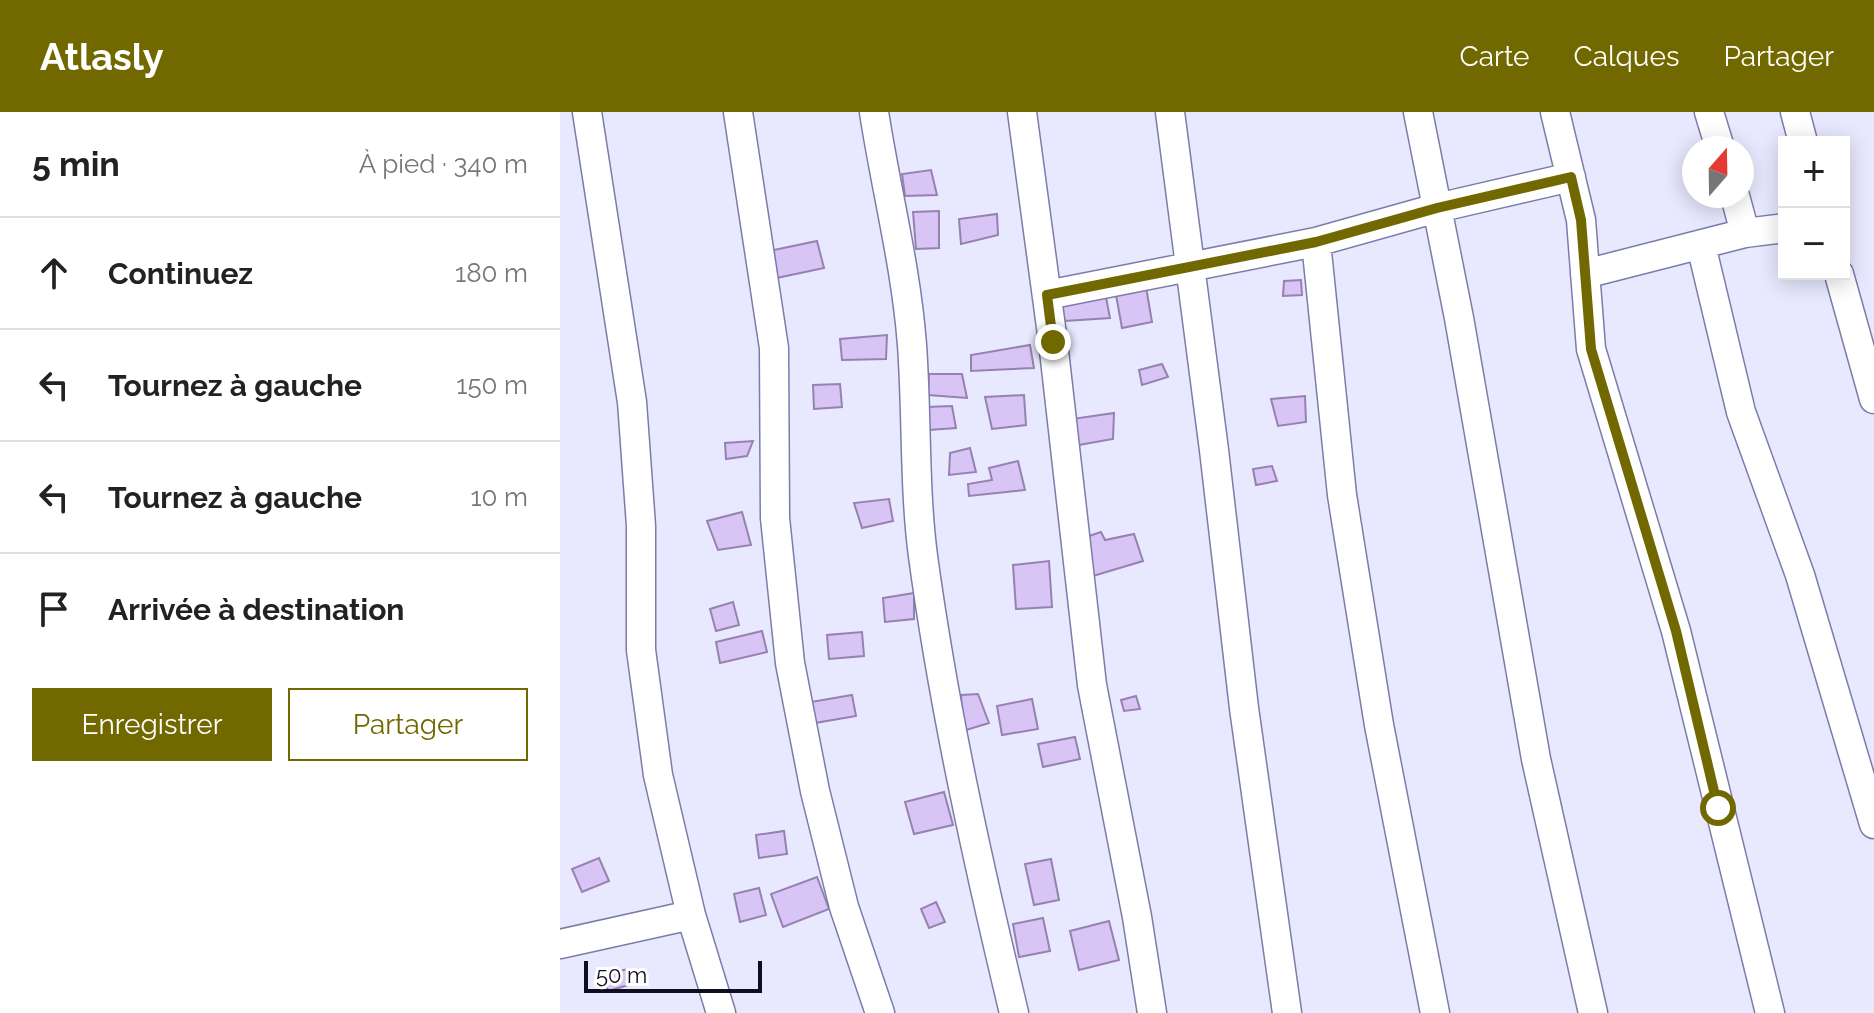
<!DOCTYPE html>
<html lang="fr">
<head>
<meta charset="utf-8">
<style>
	:root { --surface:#fff; --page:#f2f2f2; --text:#222; --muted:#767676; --line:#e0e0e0; --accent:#716800 }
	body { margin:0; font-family:Raleway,sans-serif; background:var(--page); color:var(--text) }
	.controls { position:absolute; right:24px; top:24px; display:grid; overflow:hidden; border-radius:0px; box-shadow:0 4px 20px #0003 }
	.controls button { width:72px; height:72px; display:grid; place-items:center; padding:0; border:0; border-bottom:2px solid var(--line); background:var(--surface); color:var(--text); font:40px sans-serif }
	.compass { position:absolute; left:1122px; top:24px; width:72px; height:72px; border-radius:50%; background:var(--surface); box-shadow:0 4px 20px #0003; rotate:20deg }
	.scale { position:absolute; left:24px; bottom:20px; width:178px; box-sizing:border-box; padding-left:8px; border:4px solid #0f0e1f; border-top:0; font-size:22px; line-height:28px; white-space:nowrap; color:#0f0e1f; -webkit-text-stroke:6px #fff; paint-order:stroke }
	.stop { position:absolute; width:24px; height:24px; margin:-18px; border:6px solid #716800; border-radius:50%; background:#fff }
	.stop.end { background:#716800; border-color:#fff; box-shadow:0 2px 8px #0008 }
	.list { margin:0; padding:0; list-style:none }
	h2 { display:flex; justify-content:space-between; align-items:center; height:104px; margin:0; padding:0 32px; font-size:34px }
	h2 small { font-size:26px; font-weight:400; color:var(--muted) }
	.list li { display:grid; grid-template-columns:52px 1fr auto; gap:24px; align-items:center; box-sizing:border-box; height:112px; padding:0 32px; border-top:2px solid var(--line) }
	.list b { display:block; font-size:30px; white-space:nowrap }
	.list em { font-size:26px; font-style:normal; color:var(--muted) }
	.actions { display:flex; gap:16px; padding:24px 32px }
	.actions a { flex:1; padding:18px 0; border:2px solid var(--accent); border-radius:0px; text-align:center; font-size:28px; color:var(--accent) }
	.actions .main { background:var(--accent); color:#fff }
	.icon { flex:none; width:44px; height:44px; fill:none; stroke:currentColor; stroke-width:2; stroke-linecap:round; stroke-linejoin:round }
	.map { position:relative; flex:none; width:1314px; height:901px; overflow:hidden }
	header { display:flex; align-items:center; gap:48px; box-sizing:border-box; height:112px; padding:0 40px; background:var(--accent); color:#fff }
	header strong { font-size:38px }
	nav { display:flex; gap:44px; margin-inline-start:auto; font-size:28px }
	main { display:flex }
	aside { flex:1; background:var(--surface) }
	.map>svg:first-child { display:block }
	.building { fill:#d8c4f5; stroke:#9582af; stroke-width:2 }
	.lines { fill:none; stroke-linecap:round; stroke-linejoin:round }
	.minor-casing { stroke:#7b7caa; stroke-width:31 }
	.minor { stroke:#fff; stroke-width:28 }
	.route { stroke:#716800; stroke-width:10 }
</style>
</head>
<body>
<header>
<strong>Atlasly</strong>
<nav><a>Carte</a><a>Calques</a><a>Partager</a></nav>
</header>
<main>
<aside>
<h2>5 min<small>À pied · 340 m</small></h2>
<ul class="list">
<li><svg class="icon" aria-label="ahead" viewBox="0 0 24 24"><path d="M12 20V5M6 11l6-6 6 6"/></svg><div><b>Continuez</b></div><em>180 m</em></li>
<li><svg class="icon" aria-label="left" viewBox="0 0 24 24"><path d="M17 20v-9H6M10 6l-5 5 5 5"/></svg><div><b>Tournez à gauche</b></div><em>150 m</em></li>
<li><svg class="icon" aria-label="left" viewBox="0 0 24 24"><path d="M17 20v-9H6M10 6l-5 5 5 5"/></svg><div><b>Tournez à gauche</b></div><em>10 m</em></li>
<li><svg class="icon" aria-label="arrive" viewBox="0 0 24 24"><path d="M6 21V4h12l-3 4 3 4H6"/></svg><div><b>Arrivée à destination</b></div></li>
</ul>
<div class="actions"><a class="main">Enregistrer</a><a>Partager</a></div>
</aside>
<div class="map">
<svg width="1314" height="901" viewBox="0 0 1314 901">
	<rect width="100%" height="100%" fill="#e8e9fe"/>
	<path class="building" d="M371 58 377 83 345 84 342 62Z
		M379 99V136L356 137 353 100Z
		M437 102 438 123 401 132 399 107Z
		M257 129 264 156 212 167 209 139Z
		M741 168 742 183 723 184 724 169Z
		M586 175 592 210 562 216 556 183Z
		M545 180 550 206 505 209 496 187Z
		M327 223 326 247 282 248 280 227Z
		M470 233 474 256 411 259V243Z
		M602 252 608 265 582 273 579 258Z
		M369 262H402L407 286 368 283Z
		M280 272 282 295 254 297 253 273Z
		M464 283 466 313 432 317 425 285Z
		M745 284 746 310 718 314 711 287Z
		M392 294 396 316 369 318 366 295Z
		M554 301 553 327 513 334 512 307Z
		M193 329 187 344 166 347 165 331Z
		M410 336 416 360 389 363 390 341Z
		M458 349 465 378 409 384 408 372 432 368 429 356Z
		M712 354 717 369 696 373 693 357Z
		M329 387 333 409 302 416 294 391Z
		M182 400 191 433 158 438 147 409Z
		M541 420 545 428 574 422 583 449 533 464 523 426Z
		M489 449 492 495 456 497 453 453Z
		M354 481V507L325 510 323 486Z
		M173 490 179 513 156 519 150 497Z
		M202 519 207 540 160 551 156 530Z
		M302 520 304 544 269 547 267 523Z
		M418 582 429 611 403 619 401 583Z
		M292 583 296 604 255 611 251 590Z
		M576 584 580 597 564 599 561 588Z
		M472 587 478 617 442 623 437 594Z
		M515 625 520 647 483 655 478 632Z
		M384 680 393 713 354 722 345 690Z
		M224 719 227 742 199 746 196 723Z
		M39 746 49 769 22 780 12 757Z
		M491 747 499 788 474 793 465 752Z
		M257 765 269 797 223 815 211 782Z
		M199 776 206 803 180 810 174 782Z
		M376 790 385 810 369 816 361 797Z
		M483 806 490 839 459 845 453 812Z
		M549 809 559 848 519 858 510 819Z
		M67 857 72 872 48 879 44 864Z"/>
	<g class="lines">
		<defs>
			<path id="minor" d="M27 0 72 290 81 414V538L98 663 131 803 161 901
				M178 0 214 236 215 406 230 551 255 679 284 795 320 901
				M314 0C326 78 346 154 352 233 357 302 354 376 363 444 384 598 418 751 454 901
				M462 0 493 230 532 573 577 805 592 901
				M610 0 654 338 684 596 727 901
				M858 0 899 206 976 647 1033 901
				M995 0 1021 108 1031 237 1116 519 1210 901
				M1149 0 1160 36
				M1235 0 1243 30
				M1175 84 1185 121
				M1141 133 1181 300 1240 463 1314 712
				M1025 162 1185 121 1224 116
				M1279 162 1314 287
				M487 183 756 130
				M0 832 131 803
				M875 901 819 613 782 383 756 130 877 96 1011 65"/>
		</defs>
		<use href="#minor" class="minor-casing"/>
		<use href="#minor" class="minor"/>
	</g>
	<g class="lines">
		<path class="route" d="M493 230 487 183 756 130 877 96 1011 65 1021 108 1031 237 1116 519 1158 696"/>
	</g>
</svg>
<div class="controls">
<button>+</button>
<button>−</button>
</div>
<svg class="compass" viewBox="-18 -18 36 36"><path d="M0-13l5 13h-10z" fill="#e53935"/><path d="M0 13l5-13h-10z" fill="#767676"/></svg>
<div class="scale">50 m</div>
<div class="stop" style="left:1158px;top:696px"></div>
<div class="stop end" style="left:493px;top:230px"></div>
</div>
</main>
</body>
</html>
